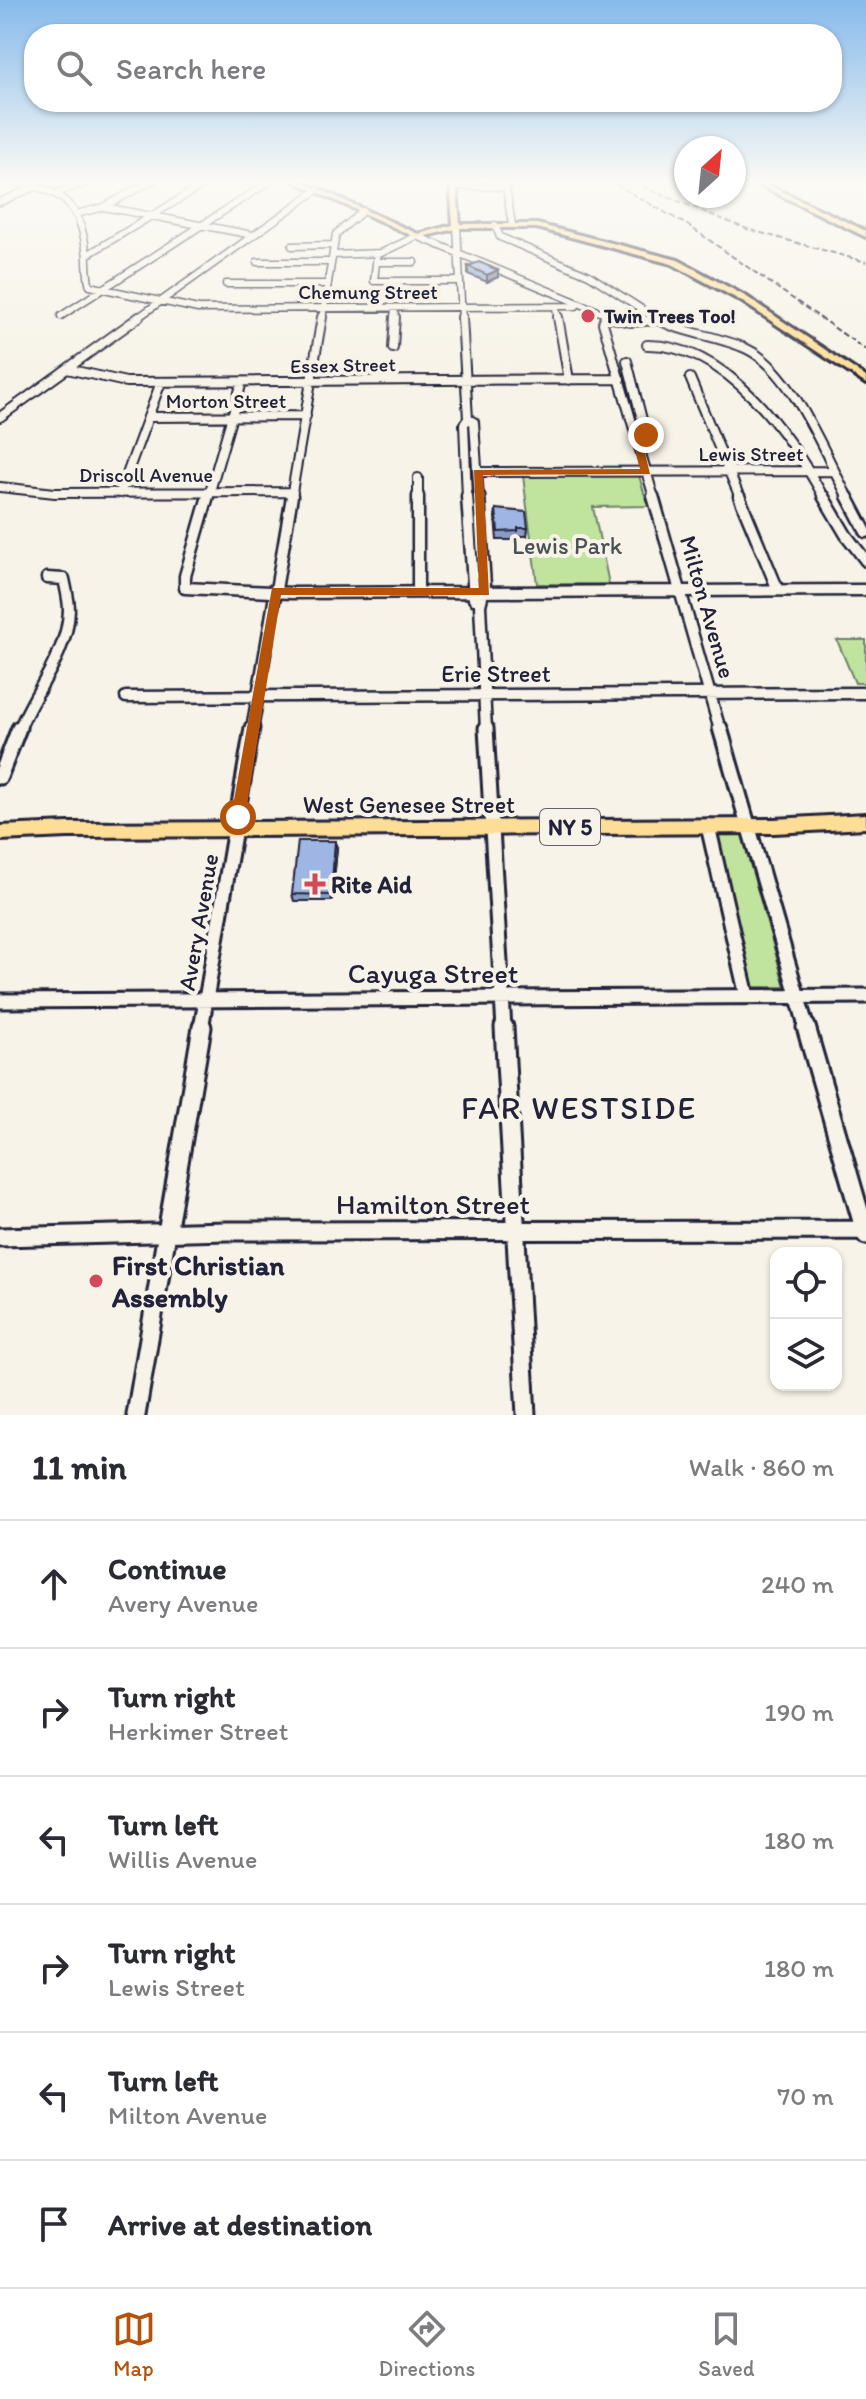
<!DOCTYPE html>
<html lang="en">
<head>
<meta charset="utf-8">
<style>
	:root { --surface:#fff; --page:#f7f7f7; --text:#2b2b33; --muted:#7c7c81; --line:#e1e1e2; --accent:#b45309 }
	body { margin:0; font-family:Itim,sans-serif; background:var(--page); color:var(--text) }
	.controls { position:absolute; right:24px; bottom:24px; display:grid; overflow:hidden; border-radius:16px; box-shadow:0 2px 6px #0004 }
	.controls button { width:72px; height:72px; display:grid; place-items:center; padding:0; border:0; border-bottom:2px solid var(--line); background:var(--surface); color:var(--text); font:40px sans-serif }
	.compass { position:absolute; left:674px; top:136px; width:72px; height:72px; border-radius:50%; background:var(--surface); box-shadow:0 2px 6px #0004; rotate:27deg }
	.stop { position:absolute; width:24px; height:24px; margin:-18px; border:6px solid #b45309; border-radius:50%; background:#fff }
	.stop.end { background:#b45309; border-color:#fff; box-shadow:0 2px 8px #0008 }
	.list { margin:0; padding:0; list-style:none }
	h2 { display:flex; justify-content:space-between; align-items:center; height:104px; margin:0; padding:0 32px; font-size:34px }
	h2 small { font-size:26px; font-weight:400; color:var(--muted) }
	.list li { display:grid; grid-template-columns:52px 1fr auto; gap:24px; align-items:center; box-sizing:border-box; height:128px; padding:0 32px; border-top:2px solid var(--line) }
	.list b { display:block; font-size:30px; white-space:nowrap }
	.list p { margin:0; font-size:26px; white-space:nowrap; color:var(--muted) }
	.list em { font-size:26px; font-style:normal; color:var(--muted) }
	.icon { flex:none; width:44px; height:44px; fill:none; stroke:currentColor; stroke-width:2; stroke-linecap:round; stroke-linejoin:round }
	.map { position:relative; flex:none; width:866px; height:1415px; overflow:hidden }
	.search { position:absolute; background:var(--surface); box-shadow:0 2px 6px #0004; left:24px; right:24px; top:24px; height:88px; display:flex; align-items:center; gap:20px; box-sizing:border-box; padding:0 28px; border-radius:32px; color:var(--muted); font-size:30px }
	.sheet { height:872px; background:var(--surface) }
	nav { display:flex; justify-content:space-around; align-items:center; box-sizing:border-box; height:112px; border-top:2px solid var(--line); background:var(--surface); font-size:22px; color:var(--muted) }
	nav a { display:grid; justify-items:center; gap:4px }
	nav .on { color:var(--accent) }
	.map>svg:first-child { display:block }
	.green { fill:#c0e49e; stroke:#71836c; stroke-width:2 }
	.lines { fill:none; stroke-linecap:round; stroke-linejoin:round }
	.minor-far4-casing { stroke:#22223b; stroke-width:9 }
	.minor-far3-casing { stroke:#22223b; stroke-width:12 }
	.minor-far2-casing { stroke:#22223b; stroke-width:15 }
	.minor-far1-casing { stroke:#22223b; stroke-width:19 }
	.minor-casing { stroke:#22223b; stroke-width:23 }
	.major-casing { stroke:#22223b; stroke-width:6 }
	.highway-casing { stroke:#22223b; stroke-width:6 }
	.minor-far4 { stroke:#f7f3e8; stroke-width:6 }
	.minor-far3 { stroke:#f7f3e8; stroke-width:8 }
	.minor-far2 { stroke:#f7f3e8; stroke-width:10 }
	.minor-far1 { stroke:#f7f3e8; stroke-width:13 }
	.minor { stroke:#f7f3e8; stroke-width:17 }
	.major { fill:#fedd96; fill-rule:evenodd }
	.highway { fill:#fedd96; fill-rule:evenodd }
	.rail { stroke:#22223b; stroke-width:2; stroke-dasharray:6 3; stroke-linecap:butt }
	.wall { fill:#899dc4; stroke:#22223b; stroke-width:2 }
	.shaded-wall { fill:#6f7fa0; stroke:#22223b; stroke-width:2 }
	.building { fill:#9fb6e4; stroke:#22223b; stroke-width:2 }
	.route { fill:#b45309 }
	.poi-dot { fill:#d1495b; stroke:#f7f3e8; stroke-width:3 }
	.labels { text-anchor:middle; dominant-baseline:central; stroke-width:8; stroke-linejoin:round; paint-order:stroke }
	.far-street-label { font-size:20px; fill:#22223b; stroke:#f7f3e8 }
	.far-poi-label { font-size:20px; font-weight:bold; fill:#22223b; stroke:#f7f3e8; text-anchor:start }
	.shield { fill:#f7f3e8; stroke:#62616f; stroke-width:2 }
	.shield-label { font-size:22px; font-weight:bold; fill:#22223b }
	.park-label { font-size:24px; fill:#4a5254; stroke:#f7f3e8 }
	.street-label { font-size:24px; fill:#22223b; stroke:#f7f3e8 }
	.poi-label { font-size:24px; font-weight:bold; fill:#22223b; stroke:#f7f3e8; text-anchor:start }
	.near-street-label { font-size:28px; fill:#22223b; stroke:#f7f3e8 }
	.near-poi-label { font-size:28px; font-weight:bold; fill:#22223b; stroke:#f7f3e8; text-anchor:start }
	.near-neighbourhood-label { font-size:32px; letter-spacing:2px; fill:#22223b; stroke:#f7f3e8 }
</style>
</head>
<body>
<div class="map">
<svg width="866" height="1415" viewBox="0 0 866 1415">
	<rect width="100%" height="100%" fill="#f7f3e8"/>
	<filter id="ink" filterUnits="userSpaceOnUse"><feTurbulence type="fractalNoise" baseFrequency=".0125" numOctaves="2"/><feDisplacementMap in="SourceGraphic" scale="16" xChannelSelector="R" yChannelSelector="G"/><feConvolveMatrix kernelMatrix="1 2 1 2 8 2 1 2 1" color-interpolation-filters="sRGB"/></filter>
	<g filter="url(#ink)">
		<path class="green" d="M523 476H639L648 506 593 507 609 584H537Z
			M837 640H866V683H855Z
			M714 835H742L785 987H753Z"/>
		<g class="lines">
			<defs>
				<path id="minor-far4" d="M4 180C53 189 78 194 86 249 88 261 86 274 90 286L198 309 576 306
					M454 186 506 187 512 225
					M59 192 94 180
					M0 202 37 186
					M104 207 253 235
					M76 214 104 207 153 180
					M495 225 500 237 589 275 657 319
					M457 227 462 319
					M292 246 334 245
					M377 254 374 281H460
					M87 255 211 180
					M333 255 381 253 417 236 617 319
					M257 262H331
					M376 262H414
					M226 284H328
					M556 308 558 319
					M61 316 272 180
					M136 319 317 190
					M322 319 336 234 363 211
					M394 319 395 308"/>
				<path id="minor-far3" d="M462 317 468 419 464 424 467 498
					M558 317 569 380
					M605 317 603 323 654 498
					M607 317 630 322 658 320
					M654 317C682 334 717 335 747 349 792 370 825 454 848 498
					M647 345C727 344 790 435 824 498
					M393 348 395 317
					M627 361 646 435 637 440
					M67 369 126 382 620 379
					M690 378 740 498
					M0 417 139 317
					M148 417 306 416
					M468 419 474 422 479 498
					M478 472 833 471
					M418 478V498
					M0 487 55 493 293 492
					M120 493 161 382
					M208 498 242 382
					M291 498 322 317"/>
				<path id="minor-far2" d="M208 496 185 576V588L291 593 866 590
					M418 496V592
					M467 496 474 599
					M479 496 485 585 480 605 486 730
					M653 496 720 730
					M739 496 778 590
					M823 496 846 535 866 561
					M847 496 866 532
					M126 697 866 693
					M19 730C34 691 68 654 69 610 69 600 66 589 64 579L47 578
					M252 730 292 496"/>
				<path id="minor-far1" d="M486 728 504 1029
					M720 728 807 1029
					M0 777 19 728
					M708 826 747 996
					M0 1001 866 996
					M201 1029 252 728"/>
				<path id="minor" d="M504 1027 526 1415
					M806 1027 866 1235
					M0 1237 227 1231 866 1230
					M136 1415 202 1027"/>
				<path id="major" d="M291 180H299L418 234 453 225 450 180H456L460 224H537L678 260 747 297 866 377V384L741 301 672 264 537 228H460L417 238Z
					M866 814V828L774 833 68 837 0 840V826L68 823 774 819Z"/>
				<path id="highway" d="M749 180H758L866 231V237Z"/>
			</defs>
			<use href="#minor-far4" class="minor-far4-casing"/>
			<use href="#minor-far3" class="minor-far3-casing"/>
			<use href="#minor-far2" class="minor-far2-casing"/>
			<use href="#minor-far1" class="minor-far1-casing"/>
			<use href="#minor" class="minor-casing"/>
			<use href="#major" class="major-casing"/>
			<use href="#highway" class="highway-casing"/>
			<use href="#minor-far4" class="minor-far4"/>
			<use href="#minor-far3" class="minor-far3"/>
			<use href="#minor-far2" class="minor-far2"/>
			<use href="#minor-far1" class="minor-far1"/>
			<use href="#minor" class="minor"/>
			<use href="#major" class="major"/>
			<use href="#highway" class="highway"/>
			<path class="rail" d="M608 180 689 226 866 350
				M643 187 747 229 866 262"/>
		</g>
		<path class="wall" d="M468 266 498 277 487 282 468 274Z
			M496 509 528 528 527 536H518L517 540H497L495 517Z
			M337 848 332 901H294L292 894Z"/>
		<path class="shaded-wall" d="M498 270V277L487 282V275Z
			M335 841 337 848 332 901 331 895Z"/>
		<path class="building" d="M479 262 498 270 487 275 468 266Z
			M496 509 526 512 528 528H518V531L498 532Z
			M298 841H335L331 895 292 894Z"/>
	</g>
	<linearGradient id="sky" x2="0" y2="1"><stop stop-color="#87baeb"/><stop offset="0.48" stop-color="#fbfaf5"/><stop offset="1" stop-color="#fbfaf5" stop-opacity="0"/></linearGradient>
	<rect width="866" height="378" fill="url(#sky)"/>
	<path class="route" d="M646 432 651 435 642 441 650 474 483 475 489 595H281L245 817 238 823 233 822 231 817 272 588H479L474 470 640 469 633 440Z"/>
	<g class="poi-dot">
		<circle cx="588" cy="316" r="8"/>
		<path d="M311 872h8v8h8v8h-8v8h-8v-8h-8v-8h8z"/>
		<circle cx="96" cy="1281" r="8"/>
	</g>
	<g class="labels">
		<g class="far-street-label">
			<text x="368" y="292">Chemung Street</text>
			<text transform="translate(343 365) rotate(-1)">Essex Street</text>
			<text x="226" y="401">Morton Street</text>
			<text x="751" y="454">Lewis Street</text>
			<text x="146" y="475">Driscoll Avenue</text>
		</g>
		<g class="far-poi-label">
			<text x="604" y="316">Twin Trees Too!</text>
		</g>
		<rect class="shield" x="540" y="809" width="60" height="36" rx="6"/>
		<g class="shield-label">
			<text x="570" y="827">NY 5</text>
		</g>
		<g class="park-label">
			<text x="567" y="545">Lewis Park</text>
		</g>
		<g class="street-label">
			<text transform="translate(708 607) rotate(74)">Milton Avenue</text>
			<text x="496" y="673">Erie Street</text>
			<text x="409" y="804">West Genesee Street</text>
			<text transform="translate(198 922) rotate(-80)">Avery Avenue</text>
		</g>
		<g class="poi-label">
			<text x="331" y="884">Rite Aid</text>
		</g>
		<g class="near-street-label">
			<text x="433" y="973">Cayuga Street</text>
			<text x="433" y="1204">Hamilton Street</text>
		</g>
		<g class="near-poi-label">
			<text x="112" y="1265">First Christian<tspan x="112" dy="32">Assembly</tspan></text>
		</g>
		<g class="near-neighbourhood-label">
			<text x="579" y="1108">FAR WESTSIDE</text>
		</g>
	</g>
</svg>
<div class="controls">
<button><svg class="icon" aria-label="locate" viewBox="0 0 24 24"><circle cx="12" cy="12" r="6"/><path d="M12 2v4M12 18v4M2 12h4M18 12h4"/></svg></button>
<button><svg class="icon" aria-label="layers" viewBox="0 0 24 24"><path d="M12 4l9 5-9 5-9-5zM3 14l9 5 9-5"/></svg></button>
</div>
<svg class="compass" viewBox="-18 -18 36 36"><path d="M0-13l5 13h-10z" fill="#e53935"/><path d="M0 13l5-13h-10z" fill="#7c7c81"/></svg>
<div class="stop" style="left:238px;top:817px"></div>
<div class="stop end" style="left:646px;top:435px"></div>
<div class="search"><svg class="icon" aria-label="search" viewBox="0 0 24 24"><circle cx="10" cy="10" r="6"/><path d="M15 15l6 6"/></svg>Search here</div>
</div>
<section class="sheet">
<h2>11 min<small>Walk · 860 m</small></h2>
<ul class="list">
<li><svg class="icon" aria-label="ahead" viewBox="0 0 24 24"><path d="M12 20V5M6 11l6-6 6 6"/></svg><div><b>Continue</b><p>Avery Avenue</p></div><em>240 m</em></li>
<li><svg class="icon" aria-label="right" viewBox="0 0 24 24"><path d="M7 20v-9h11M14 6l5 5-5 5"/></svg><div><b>Turn right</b><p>Herkimer Street</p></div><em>190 m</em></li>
<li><svg class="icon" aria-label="left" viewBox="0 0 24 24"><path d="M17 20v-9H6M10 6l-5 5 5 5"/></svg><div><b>Turn left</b><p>Willis Avenue</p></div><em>180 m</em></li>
<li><svg class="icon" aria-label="right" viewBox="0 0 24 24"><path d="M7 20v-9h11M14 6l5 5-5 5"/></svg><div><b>Turn right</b><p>Lewis Street</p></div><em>180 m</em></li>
<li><svg class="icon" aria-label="left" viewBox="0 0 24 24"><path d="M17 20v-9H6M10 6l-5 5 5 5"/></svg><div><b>Turn left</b><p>Milton Avenue</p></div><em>70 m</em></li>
<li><svg class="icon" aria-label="arrive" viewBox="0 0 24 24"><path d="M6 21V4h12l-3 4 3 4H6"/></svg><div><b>Arrive at destination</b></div></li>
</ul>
</section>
<nav>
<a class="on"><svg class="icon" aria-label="map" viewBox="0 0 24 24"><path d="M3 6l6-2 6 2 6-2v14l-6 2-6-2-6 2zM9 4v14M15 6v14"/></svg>Map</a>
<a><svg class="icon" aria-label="directions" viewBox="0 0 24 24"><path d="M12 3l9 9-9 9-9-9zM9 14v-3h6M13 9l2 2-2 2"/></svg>Directions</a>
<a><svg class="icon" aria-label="saved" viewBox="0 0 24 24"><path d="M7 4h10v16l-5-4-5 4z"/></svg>Saved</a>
</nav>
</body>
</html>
